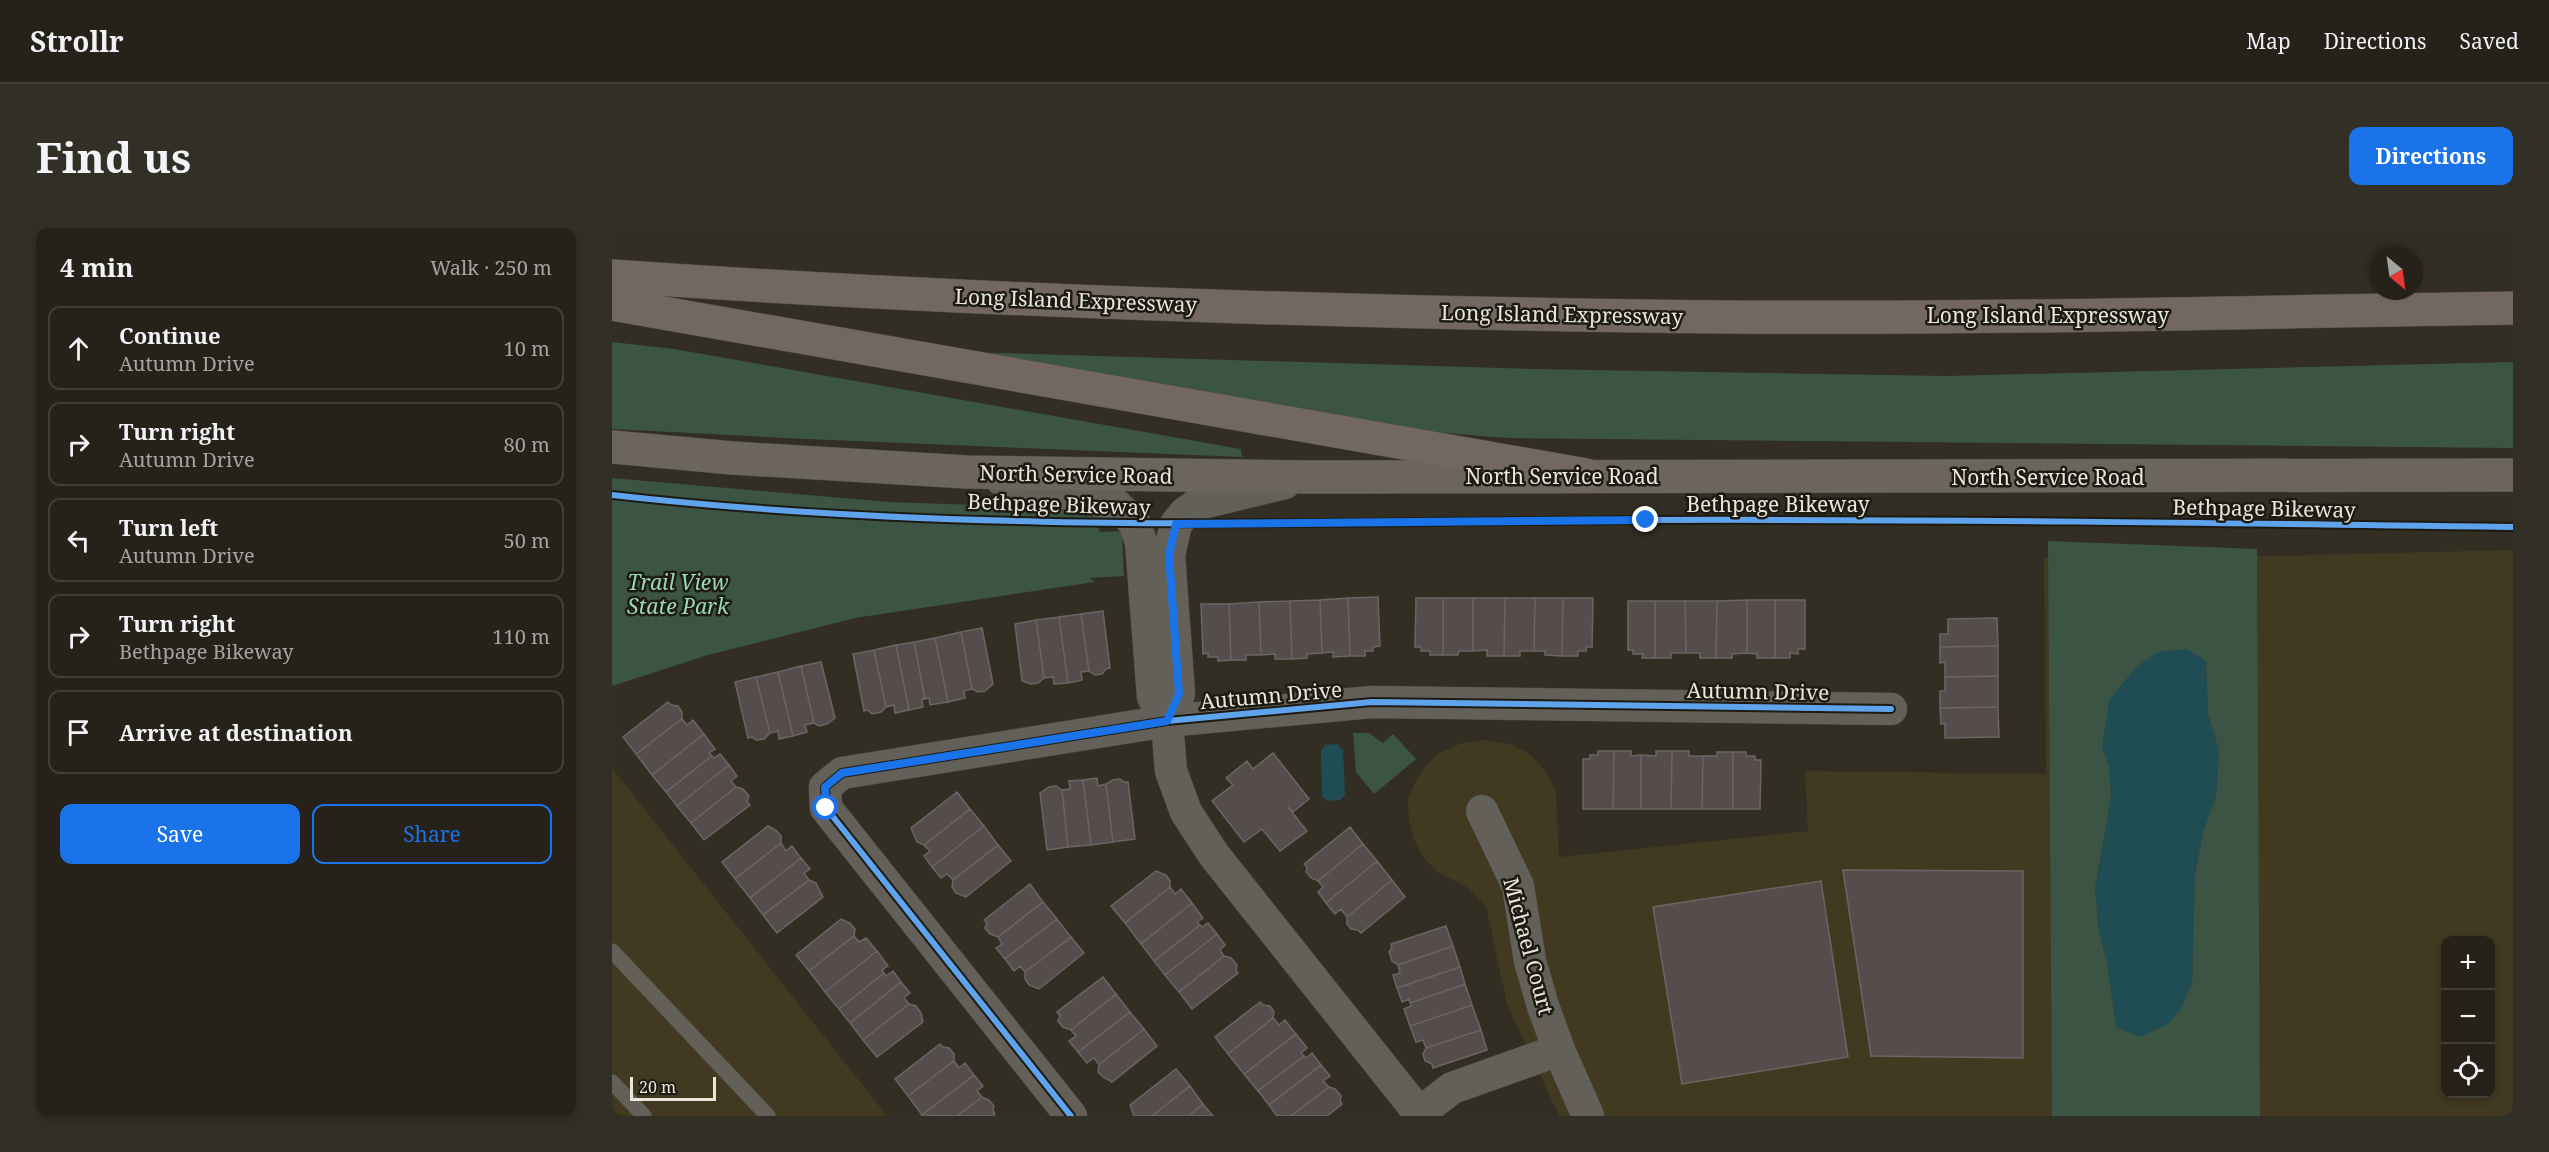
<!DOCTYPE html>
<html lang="en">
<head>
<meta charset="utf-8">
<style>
	:root { --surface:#26221a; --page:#322f27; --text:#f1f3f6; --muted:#a4a4a2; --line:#423f39; --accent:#1a73e8 }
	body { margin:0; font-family:"Noto Serif",serif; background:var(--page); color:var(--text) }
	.controls { position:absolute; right:18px; bottom:18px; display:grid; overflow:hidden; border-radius:12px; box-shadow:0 3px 9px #0003 }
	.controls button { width:54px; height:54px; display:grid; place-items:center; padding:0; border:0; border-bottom:2px solid var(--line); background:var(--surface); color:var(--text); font:30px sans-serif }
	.compass { position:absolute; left:1757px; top:18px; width:54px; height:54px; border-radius:50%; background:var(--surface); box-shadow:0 3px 9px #0003; rotate:151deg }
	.scale { position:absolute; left:18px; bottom:15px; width:86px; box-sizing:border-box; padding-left:6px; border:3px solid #e9e6d9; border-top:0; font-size:16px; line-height:21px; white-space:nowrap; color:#e9e6d9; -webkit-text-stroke:4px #1d1a11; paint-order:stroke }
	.stop { position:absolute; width:18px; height:18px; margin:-14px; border:4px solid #1a73e8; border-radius:50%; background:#fff }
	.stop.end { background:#1a73e8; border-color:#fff; box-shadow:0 2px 6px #0008 }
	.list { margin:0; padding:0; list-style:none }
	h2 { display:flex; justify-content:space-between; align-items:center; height:78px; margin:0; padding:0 24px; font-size:26px }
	h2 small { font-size:20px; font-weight:400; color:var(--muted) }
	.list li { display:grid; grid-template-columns:39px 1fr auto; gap:18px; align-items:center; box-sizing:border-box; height:84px; margin:0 12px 12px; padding:0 12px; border:2px solid var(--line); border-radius:12px }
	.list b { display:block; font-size:22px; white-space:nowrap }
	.list p { margin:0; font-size:20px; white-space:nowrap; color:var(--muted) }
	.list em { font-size:20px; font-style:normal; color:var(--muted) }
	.actions { display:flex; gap:12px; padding:18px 24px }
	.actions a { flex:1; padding:14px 0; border:2px solid var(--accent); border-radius:12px; text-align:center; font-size:21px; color:var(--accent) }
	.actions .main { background:var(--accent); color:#fff }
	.icon { flex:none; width:33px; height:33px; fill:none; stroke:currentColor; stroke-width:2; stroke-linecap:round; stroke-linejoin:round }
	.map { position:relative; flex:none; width:1901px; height:888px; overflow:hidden; border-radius:12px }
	header { display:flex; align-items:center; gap:36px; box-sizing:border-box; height:84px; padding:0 30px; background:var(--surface); border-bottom:2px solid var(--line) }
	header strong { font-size:28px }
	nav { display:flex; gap:33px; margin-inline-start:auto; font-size:21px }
	.intro { display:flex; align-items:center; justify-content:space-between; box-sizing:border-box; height:144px; padding:0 36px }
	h1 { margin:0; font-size:42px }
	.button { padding:15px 27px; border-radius:12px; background:var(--accent); color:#fff; font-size:21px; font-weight:700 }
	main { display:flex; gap:36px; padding:0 36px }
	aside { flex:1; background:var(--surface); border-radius:12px; box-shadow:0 3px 9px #0003 }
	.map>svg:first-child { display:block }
	.built { fill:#413920; fill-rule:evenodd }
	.green { fill:#3b5444; fill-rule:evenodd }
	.water { fill:#204d53 }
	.building { fill:#554d4c; stroke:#6c6563; stroke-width:1.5 }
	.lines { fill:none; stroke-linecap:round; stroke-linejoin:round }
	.service-casing { stroke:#4f4c42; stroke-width:16 }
	.minor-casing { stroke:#4f4c42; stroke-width:33 }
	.secondary-casing { stroke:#4f4c42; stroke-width:34 }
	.motorway-casing { stroke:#4f4c42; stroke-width:34 }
	.service { stroke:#626058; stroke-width:15 }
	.minor { stroke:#626058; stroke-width:32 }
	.secondary { stroke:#6b655e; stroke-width:33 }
	.motorway { stroke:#736861; stroke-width:33 }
	.cycleway-casing { stroke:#1d1a11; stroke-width:10 }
	.cycleway { stroke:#60a3ed; stroke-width:6 }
	.route { stroke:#1a73e8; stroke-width:8 }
	.labels { text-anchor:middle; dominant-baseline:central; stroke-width:5; stroke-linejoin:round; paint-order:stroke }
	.street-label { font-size:21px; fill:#e9e6d9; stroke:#1d1a11 }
	.park-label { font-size:21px; font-style:italic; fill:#98dab5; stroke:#1d1a11 }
</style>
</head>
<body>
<header>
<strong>Strollr</strong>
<nav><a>Map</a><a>Directions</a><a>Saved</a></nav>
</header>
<div class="intro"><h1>Find us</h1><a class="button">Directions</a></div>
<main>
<aside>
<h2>4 min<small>Walk · 250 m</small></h2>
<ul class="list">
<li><svg class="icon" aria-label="ahead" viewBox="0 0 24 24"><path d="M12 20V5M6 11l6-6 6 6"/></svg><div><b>Continue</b><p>Autumn Drive</p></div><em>10 m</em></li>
<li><svg class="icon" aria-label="right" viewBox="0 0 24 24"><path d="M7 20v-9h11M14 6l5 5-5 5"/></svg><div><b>Turn right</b><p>Autumn Drive</p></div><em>80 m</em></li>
<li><svg class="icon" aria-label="left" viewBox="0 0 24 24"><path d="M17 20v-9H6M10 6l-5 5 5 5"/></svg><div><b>Turn left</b><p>Autumn Drive</p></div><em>50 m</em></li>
<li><svg class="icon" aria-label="right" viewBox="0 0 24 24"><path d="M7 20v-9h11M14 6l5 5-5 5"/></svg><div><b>Turn right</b><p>Bethpage Bikeway</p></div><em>110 m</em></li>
<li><svg class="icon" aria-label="arrive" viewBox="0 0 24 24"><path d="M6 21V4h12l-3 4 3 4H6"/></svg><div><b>Arrive at destination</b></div></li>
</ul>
<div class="actions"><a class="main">Save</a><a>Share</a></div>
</aside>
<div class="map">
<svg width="1901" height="888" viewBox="0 0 1901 888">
	<rect width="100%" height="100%" fill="#322e23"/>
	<path class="built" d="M1901 322V888H947L895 776 874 678 855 659 825 644 812 630 803 614 797 593 796 571 803 554 813 539 826 526 850 515 876 512 901 517 920 528 934 544 944 564 947 629 1196 603 1193 543 1434 546 1432 330 1539 331ZM1834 712H1878V866H1834Z
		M0 540 275 888H0Z"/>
	<path class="green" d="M0 114 62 121 629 221 630 229 194 211 0 201Z
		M322 123 921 141 1335 148 1901 134V220L896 210 741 198Z
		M0 250 277 274 475 281 489 285 487 304 510 303 512 348 477 350 483 354 243 390 96 427 0 458Z
		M1436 313 1645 321 1648 888H1440ZM1594 434 1596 486 1607 523 1604 568 1591 604 1583 646 1580 755 1504 799 1496 739 1487 703 1483 661 1499 570 1497 538 1490 518Z
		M741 505H757L771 515 781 506 804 531 762 566 744 544Z"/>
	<path class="water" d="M1574 421 1594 433 1596 486 1607 523 1604 568 1591 604 1583 646 1580 755 1570 779 1556 796 1528 809 1504 799 1496 739 1487 703 1483 661 1499 570 1497 538 1490 518 1497 473 1524 439 1546 424Z
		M725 516 731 522 733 567 728 572 715 573 710 568 709 523 713 517Z"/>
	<path class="building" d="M766 369 768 418 761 419V423H753V428H738L736 370Z
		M736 370 738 428 721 429V424L710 425 708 372Z
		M804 370H831V427H818V423H809V419H803Z
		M831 370H861V423H847L846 427H831Z
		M861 370H893L892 428H875V422L861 423Z
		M893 370H923L922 423H908V428H892Z
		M923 370H951L950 428 933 427V423H922Z
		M951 370H981L980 419H974V423H966V428H950Z
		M708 372 710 425 695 426V430L680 431 678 373Z
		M1135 372H1163V430H1145V426L1135 425Z
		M1135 372V425L1120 426V430H1104L1105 373Z
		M1163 372H1193V421H1186V426L1178 425V430H1163Z
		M678 373 680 431H663V426L649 427 647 374Z
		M1016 373H1043V430H1030L1031 426H1021V422H1016Z
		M1043 373H1073L1074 425H1059V430H1043Z
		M1073 373H1105L1104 430H1088V425H1074Z
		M647 374 649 427H634V432H619L617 376Z
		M589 376H617L619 432 606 433V429H596V425L591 426Z
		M491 383 498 440 494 441 490 446 483 447 477 443 469 386Z
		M469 386 477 443 469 444 470 452 456 455 447 389Z
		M447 389 456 455 442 456 441 449 432 450 424 392Z
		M1385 390 1386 418 1328 419V406H1336V391Z
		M424 392 432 450 426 455 419 456 410 453 403 396Z
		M370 400 381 456 373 463 366 464 360 461 349 404Z
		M349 404 360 461 352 463 353 470 336 474 323 410Z
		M323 410 336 474 318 477 317 470 313 471 302 414Z
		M302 414 313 471H310L311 479 297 482 284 417Z
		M284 417 297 482 283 485 282 477 274 479 262 422Z
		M1386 418V448L1333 449V434L1328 435V419Z
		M262 422 274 479 269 484 260 486 256 482 252 483 241 426Z
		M209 434 223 490 215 496 207 498 202 495 189 438Z
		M189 438 202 495 193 497 195 504 181 508 166 444Z
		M166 444 181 508 167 511 166 503 158 505 144 449Z
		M1386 448V479L1328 480V463H1333V449Z
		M144 449 158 505 152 511 144 512 140 509 136 510 123 454Z
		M56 474 59 477 66 478 70 484V491L24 526 11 509Z
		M1386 479 1387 509 1333 510V495L1329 496 1328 480Z
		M70 491 75 497 81 492 92 506 40 547 24 526Z
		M92 506 103 521 97 525 100 528 54 564 40 547Z
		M986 523H1002L1001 581H971V531H978V527H986Z
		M1002 523H1019V528L1029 527V581H1001Z
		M1044 523H1060L1059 581H1029V527L1044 528Z
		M1060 523H1077V528H1091L1090 581H1059Z
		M1105 524H1121V581H1090L1091 528H1105Z
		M1121 524H1134V528H1143V532H1149L1148 581H1121Z
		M661 525 697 571 681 584 676 579 695 603 668 623 650 601 632 614 600 573 621 557 614 550 635 533 641 541Z
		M108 526 117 537 65 578 54 564 100 528 102 530Z
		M117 537 125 548 119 553 124 559 79 595 65 578Z
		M485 550 486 558 494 556 501 614 479 617 471 552Z
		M508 551 512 554H516L523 611 501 614 494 556 501 552Z
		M471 552 479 617 456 619 450 562 458 561 457 553Z
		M444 558 450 562 456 619 435 622 428 565 437 559Z
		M124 559 131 561 137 568 135 573 138 577 92 612 79 595Z
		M345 564 358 581 312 617 305 614 299 600Z
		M358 581 372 598 320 639 312 628 318 623 312 617Z
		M156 598 165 603 169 608V615L123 651 110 634Z
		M372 598 386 617 341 652 335 646 329 650 320 639Z
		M738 599 751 616 706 653 699 650 694 644 695 639 692 636Z
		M169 615 174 623 180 618 189 630 138 670 123 651Z
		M751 616 765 633 714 675 706 664 711 659 706 653Z
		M386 617 399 633 354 669 344 665 340 659 341 652Z
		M189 630 198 641 192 645 197 652 151 687 138 670Z
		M765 633 780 652 735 689 729 681 723 686 714 675Z
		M1231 642 1411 643V830L1259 828Z
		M544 643 554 647 558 653V659L513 695 499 678Z
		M197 652 204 655 211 669 165 705 151 687Z
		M780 652 793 669 749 705 746 702 739 701 735 696V689Z
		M1209 653 1236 829 1070 856 1041 679Z
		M418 656 431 674 386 709 378 706 373 700 375 695 372 692Z
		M558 659 563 666 569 661 580 675 529 716 513 695Z
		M431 674 445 691 393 731 384 720 390 716 386 709Z
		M580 675 591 690 585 694 588 697 542 733 529 716Z
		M229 691 238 695 243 701 242 708 197 743 184 727Z
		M445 691 459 709 413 744 408 738 402 743 393 731Z
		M596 695 605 706 553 747 542 733 588 697 590 699Z
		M834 698 841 718 786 737 780 733 777 724 780 720 779 716Z
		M605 706 613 717 608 722 612 728 567 764 553 747Z
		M242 708 247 714 254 710 265 723 213 764 197 743Z
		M459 709 472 725 427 761 417 757 413 751V744Z
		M841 718 848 739 785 760 781 747 788 745 786 737Z
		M265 723 276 738 270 742 272 745 227 781 213 764Z
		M612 728 619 730 625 737 624 742 626 745 580 781 567 764Z
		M848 739 853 756 798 775 797 771 790 774 785 760Z
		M281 743 289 754 238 795 227 781 272 745 274 748Z
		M491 749 504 766 459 802 451 799 446 793 448 788 445 784Z
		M289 754 298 765 292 770 297 776 251 812 238 795Z
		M853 756 860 777 798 798 792 781 799 778 798 775Z
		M504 766 518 784 466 824 457 813 464 808 459 802Z
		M648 774 651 777 658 778 662 784 661 790 616 826 603 809Z
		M297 776 304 778 309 785 311 794 265 829 251 812Z
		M860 777 869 802 814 820 811 812 804 814 798 798Z
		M518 784 532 801 487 837 482 830 475 835 466 824Z
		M661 790 667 797 673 792 684 806 632 846 616 826Z
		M532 801 545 818 500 854 491 849 486 844 487 837Z
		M869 802 875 822 821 840 820 836 813 833 811 826 814 820Z
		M684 806 695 820 689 825 692 828 646 863 632 846Z
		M328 816 331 819 337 820 342 826V833L296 868 283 851Z
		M700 825 709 837 657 877 646 863 692 828 694 830Z
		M342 833 347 840 353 835 362 847 310 887 296 868Z
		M709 837 718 848 711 853 717 859 679 888H665L657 877Z
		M564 841 578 858 540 888H522L518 877Z
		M362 847 371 858 365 863 370 869 345 888 310 887Z
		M578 858 591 876 576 888H540Z
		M717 859 723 861 729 868 728 873 730 876 715 888H679Z
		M370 869 377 872 382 878 381 883 383 886 381 888H345Z
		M591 876 601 888H576Z"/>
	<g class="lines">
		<defs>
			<path id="service" d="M0 723 156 888
				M0 854 32 888"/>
			<path id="minor" d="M390 252 503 276 522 294 529 314 541 469 555 493 559 543 574 584 602 627 807 885
				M555 493 567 466 557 327 564 296 573 285 586 276 673 255
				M870 583 906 658 918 733 931 778 947 822 976 888
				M459 888 214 580 213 559 230 545 555 493 760 474 1279 481
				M804 888 840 860 947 822"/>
			<path id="secondary" d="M0 219 120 230 355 244 696 249 1901 247"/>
			<path id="motorway" d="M0 48C372 74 745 85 1117 89 1378 91 1640 84 1901 80
				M0 76 974 247"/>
		</defs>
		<use href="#service" class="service-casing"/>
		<use href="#minor" class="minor-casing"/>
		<use href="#secondary" class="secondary-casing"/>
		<use href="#motorway" class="motorway-casing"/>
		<use href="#service" class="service"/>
		<use href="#minor" class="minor"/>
		<use href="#secondary" class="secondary"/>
		<use href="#motorway" class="motorway"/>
		<defs>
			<path id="cycleway" d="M0 267C342 306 688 294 1031 292 1321 291 1611 295 1901 299
				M459 888 214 580 213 559 230 545 555 493 760 474 1279 481"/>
		</defs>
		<use href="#cycleway" class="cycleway-casing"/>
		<use href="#cycleway" class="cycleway"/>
	</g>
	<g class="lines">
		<path class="route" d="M214 580 213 559 230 545 555 493 567 466 557 327 564 296 1034 292"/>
	</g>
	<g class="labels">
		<g class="street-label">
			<text transform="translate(464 72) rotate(2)">Long Island Expressway</text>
			<text transform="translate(950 86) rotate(1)">Long Island Expressway</text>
			<text x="1436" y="87">Long Island Expressway</text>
			<text transform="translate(464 246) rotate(1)">North Service Road</text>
			<text x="950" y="248">North Service Road</text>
			<text x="1436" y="249">North Service Road</text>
			<text transform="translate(447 276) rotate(2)">Bethpage Bikeway</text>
			<text x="1166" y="276">Bethpage Bikeway</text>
			<text transform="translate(1652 280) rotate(1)">Bethpage Bikeway</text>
			<text transform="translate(1146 463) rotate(1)">Autumn Drive</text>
			<text transform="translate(659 467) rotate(-5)">Autumn Drive</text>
			<text transform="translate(917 718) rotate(75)">Michael Court</text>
		</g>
		<g class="park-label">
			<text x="66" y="354">Trail View<tspan x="66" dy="24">State Park</tspan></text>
		</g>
	</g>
</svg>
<div class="controls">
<button>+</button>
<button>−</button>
<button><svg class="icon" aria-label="locate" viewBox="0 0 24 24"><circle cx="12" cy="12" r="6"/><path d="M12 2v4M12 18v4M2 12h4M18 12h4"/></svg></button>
</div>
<svg class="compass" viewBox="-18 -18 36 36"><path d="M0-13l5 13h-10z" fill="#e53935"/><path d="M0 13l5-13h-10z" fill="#a4a4a2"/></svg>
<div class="scale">20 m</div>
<div class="stop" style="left:214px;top:580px"></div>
<div class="stop end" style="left:1034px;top:292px"></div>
</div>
</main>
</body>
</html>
